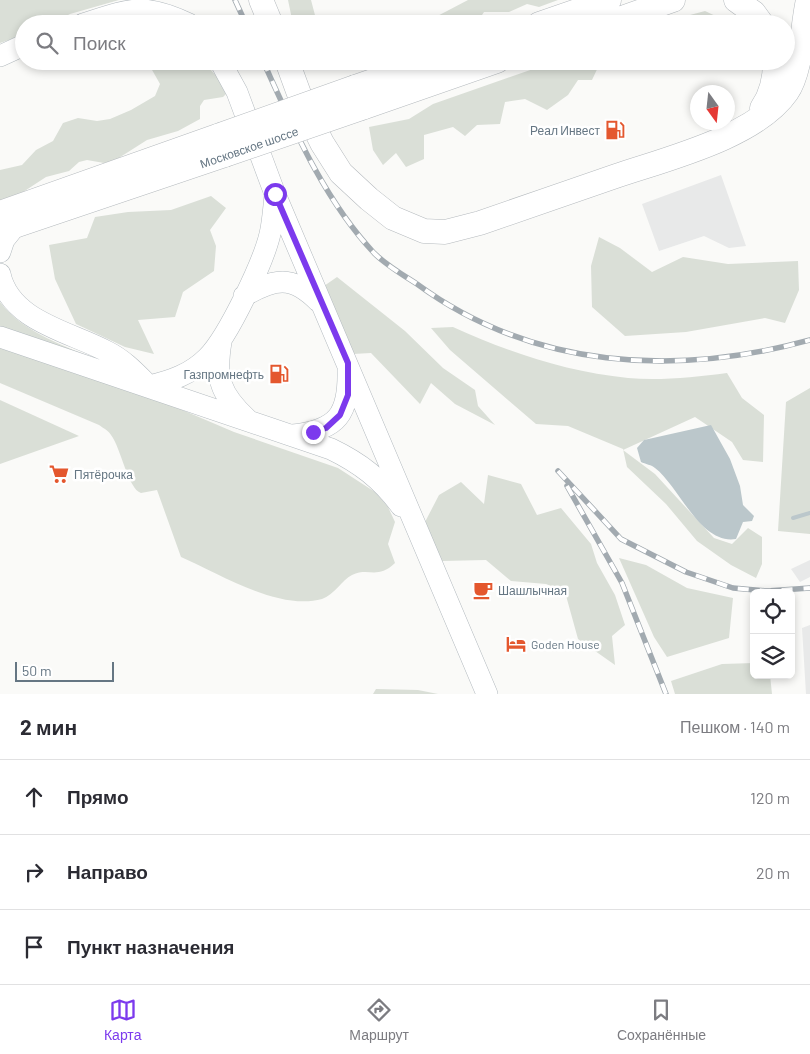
<!DOCTYPE html>
<html lang="ru">
<head>
<meta charset="utf-8">
<style>
	:root { --surface:#fff; --page:#f2f2f3; --text:#2b2b33; --muted:#7c7c81; --line:#e1e1e2; --accent:#7c3aed }
	body { margin:0; font-family:Barlow,sans-serif; background:var(--page); color:var(--text) }
	.controls { position:absolute; right:15px; bottom:15px; display:grid; overflow:hidden; border-radius:8px; box-shadow:0 2px 8px #0003 }
	.controls button { width:45px; height:45px; display:grid; place-items:center; padding:0; border:0; border-bottom:1px solid var(--line); background:var(--surface); color:var(--text); font:25px sans-serif }
	.compass { position:absolute; left:690px; top:85px; width:45px; height:45px; border-radius:50%; background:var(--surface); box-shadow:0 2px 8px #0003; rotate:165deg }
	.scale { position:absolute; left:15px; bottom:12px; width:99px; box-sizing:border-box; padding-left:5px; border:2px solid #657683; border-top:0; font-size:14px; line-height:18px; white-space:nowrap; color:#657683; -webkit-text-stroke:4px #fff; paint-order:stroke }
	.stop { position:absolute; width:15px; height:15px; margin:-11px; border:4px solid #7c3aed; border-radius:50%; background:#fff }
	.stop.end { background:#7c3aed; border-color:#fff; box-shadow:0 1px 5px #0008 }
	.list { margin:0; padding:0; list-style:none }
	h2 { display:flex; justify-content:space-between; align-items:center; height:65px; margin:0; padding:0 20px; font-size:21px }
	h2 small { font-size:16px; font-weight:400; color:var(--muted) }
	.list li { display:grid; grid-template-columns:32px 1fr auto; gap:15px; align-items:center; box-sizing:border-box; height:75px; padding:0 20px; border-top:1px solid var(--line) }
	.list b { display:block; font-size:19px; white-space:nowrap }
	.list em { font-size:16px; font-style:normal; color:var(--muted) }
	.icon { flex:none; width:28px; height:28px; fill:none; stroke:currentColor; stroke-width:2; stroke-linecap:round; stroke-linejoin:round }
	.map { position:relative; flex:none; width:810px; height:694px; overflow:hidden }
	.search { position:absolute; background:var(--surface); box-shadow:0 2px 8px #0003; left:15px; right:15px; top:15px; height:55px; display:flex; align-items:center; gap:12px; box-sizing:border-box; padding:0 18px; border-radius:28px; color:var(--muted); font-size:19px }
	.sheet { height:290px; background:var(--surface) }
	nav { display:flex; justify-content:space-around; align-items:center; box-sizing:border-box; height:70px; border-top:1px solid var(--line); background:var(--surface); font-size:14px; color:var(--muted) }
	nav a { display:grid; justify-items:center; gap:2px }
	nav .on { color:var(--accent) }
	.map>svg:first-child { display:block }
	.built { fill:#e8e9e9 }
	.green { fill:#dadfd7 }
	.water { fill:#bbc7cb }
	.lines { fill:none; stroke-linecap:round; stroke-linejoin:round }
	.stream { stroke:#bbc7cb; stroke-width:4 }
	.secondary-casing { stroke:#b3babf; stroke-width:22 }
	.primary-casing { stroke:#b5babe; stroke-width:25 }
	.secondary { stroke:#fff; stroke-width:21 }
	.primary { stroke:#fff; stroke-width:24 }
	.rail-casing { stroke:#a2aab0; stroke-width:5.5 }
	.rail { stroke:#fff; stroke-width:4; stroke-dasharray:11; stroke-linecap:butt }
	.primary-bridge-casing { stroke:#b5babe; stroke-width:25; stroke-linecap:butt }
	.primary-bridge { stroke:#fff; stroke-width:24 }
	.route { stroke:#7c3aed; stroke-width:6 }
	.labels { text-anchor:middle; dominant-baseline:central; stroke-width:5; stroke-linejoin:round; paint-order:stroke }
	.poi-label { font-size:12px; fill:#657683; stroke:#fff; text-anchor:start }
	.street-label { font-size:12px; fill:#657683; stroke:#fff }
</style>
</head>
<body>
<div class="map">
<svg width="810" height="694" viewBox="0 0 810 694">
	<rect width="100%" height="100%" fill="#fafaf8"/>
	<path class="built" d="M721 175 746 246 729 248 704 236 659 251 642 204Z
		M810 560V577L800 582 791 569Z
		M810 625V694H806L802 628Z"/>
	<path class="green" d="M0 0H119L70 14 50 24H24V35L0 43Z
		M311 0 316 19 324 24H293L288 0Z
		M468 0H558L539 7 527 4 509 12H484L476 24H387L395 21 426 22Z
		M705 11 722 19V24L660 23Z
		M147 61H203L218 78 226 94 223 97 204 100 200 106V119L178 131 147 140 114 161 104 163 87 160 79 162 69 171 46 177 17 196 0 201V170L22 165 36 150 53 141 63 123 78 118 97 121 110 119 131 110 155 96 160 84Z
		M556 61H607L600 63 592 80H578L568 95 547 110 525 99 505 102 500 124 477 125 465 136 453 127 424 135V159L406 167 396 153 383 165 373 150 369 127 409 119 433 104Z
		M211 196 226 208 210 230 216 246 214 271 183 292 175 317 138 320 154 354 125 347 76 324 55 279 49 245 87 238 95 217 128 212 171 210Z
		M599 237 620 248 652 272 683 257 728 264 798 261 799 290 785 323 765 318 686 332 625 336 592 307 591 266Z
		M337 277 405 331 443 368 475 390 478 406 495 425 455 404 431 383 420 404 371 353 353 354 324 286Z
		M0 302C24 334 67 346 102 362L0 329Z
		M453 327C508 352 566 372 628 378 660 381 695 377 727 373L742 398 764 415 763 462 743 460 732 442 695 417 623 450 655 474 714 538 732 544 748 528 762 537V564L756 578 731 565 697 541 666 504 627 467 623 449 568 426 536 424 450 350 431 328Z
		M0 346 180 409 234 432 338 468 375 492 388 507 395 522 388 544 395 563C377 580 369 567 352 575 342 580 334 595 322 599 279 611 220 574 181 557L157 490 141 493C128 489 121 448 111 435 108 430 103 428 99 425L0 383Z
		M810 388V534L778 531 786 402Z
		M0 400 79 436 0 464Z
		M488 475 521 484 537 515 561 508 591 544 597 563 615 595 625 625 612 636 615 665 578 639 565 592 546 584 511 581 486 560 442 561 425 522 439 495 461 482 484 504Z
		M619 558 646 565 687 588 733 598 729 638 667 657 654 637Z
		M754 663V675H770L772 694H675L671 681 722 664Z
		M376 689 418 690 438 694H373Z"/>
	<path class="water" d="M711 425 730 459 740 486 743 505 754 516 752 521 743 522 736 539C700 545 679 486 655 468 652 465 645 464 641 462L637 448 644 440Z"/>
	<g class="lines">
		<path class="stream" d="M793 518 810 513"/>
		<defs>
			<path id="secondary" d="M83 24C130 9 143 2 189 24
				M0 56 24 45
				M220 61 237 92 275 194 487 694
				M0 252 4 240 16 225
				M0 274C10 322 72 332 108 352 122 359 133 370 144 381
				M244 296C275 278 292 275 318 301
				M0 337 331 449C360 463 381 479 401 506
				M221 342C215 378 220 394 247 419
				M149 386C171 381 191 374 207 358 228 337 266 258 271 229 273 218 274 206 275 195
				M293 435C338 430 349 414 348 370"/>
			<path id="primary" d="M261 0 271 24
				M736 0 754 13 762 24
				M539 24 609 0
				M605 24 673 0
				M287 61 302 102 322 143 341 173 369 199 393 218 424 231 445 232 480 223C525 207 571 192 616 176 666 159 756 137 787 92 802 70 802 26 808 0
				M355 87 430 61
				M362 108 497 61
				M762 108C772 94 775 78 775 61
				M0 213 220 135
				M0 231 225 155"/>
		</defs>
		<use href="#secondary" class="secondary-casing"/>
		<use href="#primary" class="primary-casing"/>
		<use href="#secondary" class="secondary"/>
		<use href="#primary" class="primary"/>
		<defs>
			<path id="rail" d="M235 0 246 24
				M263 61C294 129 323 198 374 253 386 265 403 275 417 284 533 369 675 377 810 340
				M558 471 621 539 686 572 733 588 767 591 810 588
				M567 486 622 583 666 694"/>
		</defs>
		<use href="#rail" class="rail-casing"/>
		<use href="#rail" class="rail"/>
		<defs>
			<path id="primary-bridge" d="M220 135 355 87
				M225 155 362 108"/>
		</defs>
		<use href="#primary-bridge" class="primary-bridge-casing"/>
		<use href="#primary-bridge" class="primary-bridge"/>
	</g>
	<g class="lines">
		<path class="route" d="M275 194 348 363V395L340 415 326 428 313 432"/>
	</g>
	<defs>
		<symbol id="fuel-bare" viewBox="-9 -9 18 18"><path d="M-5.5-6h7V0h2V4h1.3V-2.5L3-4.5l.8-.8L6-3V5H2.5V1h-1V6h-7ZM-4.2-4.7v3.2H.2V-4.7Z" fill="#e4572e" stroke="#fff" stroke-width="2.5" paint-order="stroke"/></symbol>
		<symbol id="supermarket-bare" viewBox="-9 -9 18 18"><path d="M-6-5.5h2.5l.6 2H6L4.5 2H-2.5L-4.4-4H-6ZM-1.5 3.2a1.3 1.3 0 1 0 .1 0ZM3 3.2a1.3 1.3 0 1 0 .1 0Z" fill="#e4572e" stroke="#fff" stroke-width="2.5" paint-order="stroke"/></symbol>
		<symbol id="cafe-bare" viewBox="-9 -9 18 18"><path d="M-5.5-4.5H6V0H3Q3 3.5 0 3.5H-2.5Q-5.5 3.5-5.5 0ZM3-3.2v2h1.7v-2ZM-6 4.5H4V6H-6Z" fill="#e4572e" stroke="#fff" stroke-width="2.5" paint-order="stroke"/></symbol>
		<symbol id="hotel-bare" viewBox="-9 -9 18 18"><path d="M-6-4.5h1.5V1H6V5H4.5V3h-9V5H-6ZM-4 0a1.8 1.8 0 1 1 3.6 0ZM.5 0V-2.5h3Q6-2.5 6 0Z" fill="#e4572e" stroke="#fff" stroke-width="2.5" paint-order="stroke"/></symbol>
	</defs>
	<g fill-rule="evenodd">
		<use href="#fuel-bare" x="601" y="116" width="28" height="28"/>
		<use href="#fuel-bare" x="265" y="360" width="28" height="28"/>
		<use href="#supermarket-bare" x="45" y="460" width="28" height="28"/>
		<use href="#cafe-bare" x="469" y="576" width="28" height="28"/>
		<use href="#hotel-bare" x="502" y="630" width="28" height="28"/>
	</g>
	<g class="labels">
		<g class="poi-label">
			<text x="600" y="130" text-anchor="end">Реал Инвест</text>
			<text x="264" y="374" text-anchor="end">Газпромнефть</text>
			<text x="74" y="474">Пятёрочка</text>
			<text x="498" y="590">Шашлычная</text>
			<text x="531" y="644">Goden House</text>
		</g>
		<g class="street-label">
			<text transform="translate(249 147) rotate(-19)">Московское шоссе</text>
		</g>
	</g>
</svg>
<div class="controls">
<button><svg class="icon" aria-label="locate" viewBox="0 0 24 24"><circle cx="12" cy="12" r="6"/><path d="M12 2v4M12 18v4M2 12h4M18 12h4"/></svg></button>
<button><svg class="icon" aria-label="layers" viewBox="0 0 24 24"><path d="M12 4l9 5-9 5-9-5zM3 14l9 5 9-5"/></svg></button>
</div>
<svg class="compass" viewBox="-18 -18 36 36"><path d="M0-13l5 13h-10z" fill="#e53935"/><path d="M0 13l5-13h-10z" fill="#7c7c81"/></svg>
<div class="scale">50 m</div>
<div class="stop" style="left:275px;top:194px"></div>
<div class="stop end" style="left:313px;top:432px"></div>
<div class="search"><svg class="icon" aria-label="search" viewBox="0 0 24 24"><circle cx="10" cy="10" r="6"/><path d="M15 15l6 6"/></svg>Поиск</div>
</div>
<section class="sheet">
<h2>2 мин<small>Пешком · 140 m</small></h2>
<ul class="list">
<li><svg class="icon" aria-label="ahead" viewBox="0 0 24 24"><path d="M12 20V5M6 11l6-6 6 6"/></svg><div><b>Прямо</b></div><em>120 m</em></li>
<li><svg class="icon" aria-label="right" viewBox="0 0 24 24"><path d="M7 20v-9h11M14 6l5 5-5 5"/></svg><div><b>Направо</b></div><em>20 m</em></li>
<li><svg class="icon" aria-label="arrive" viewBox="0 0 24 24"><path d="M6 21V4h12l-3 4 3 4H6"/></svg><div><b>Пункт назначения</b></div></li>
</ul>
</section>
<nav>
<a class="on"><svg class="icon" aria-label="map" viewBox="0 0 24 24"><path d="M3 6l6-2 6 2 6-2v14l-6 2-6-2-6 2zM9 4v14M15 6v14"/></svg>Карта</a>
<a><svg class="icon" aria-label="directions" viewBox="0 0 24 24"><path d="M12 3l9 9-9 9-9-9zM9 14v-3h6M13 9l2 2-2 2"/></svg>Маршрут</a>
<a><svg class="icon" aria-label="saved" viewBox="0 0 24 24"><path d="M7 4h10v16l-5-4-5 4z"/></svg>Сохранённые</a>
</nav>
</body>
</html>
